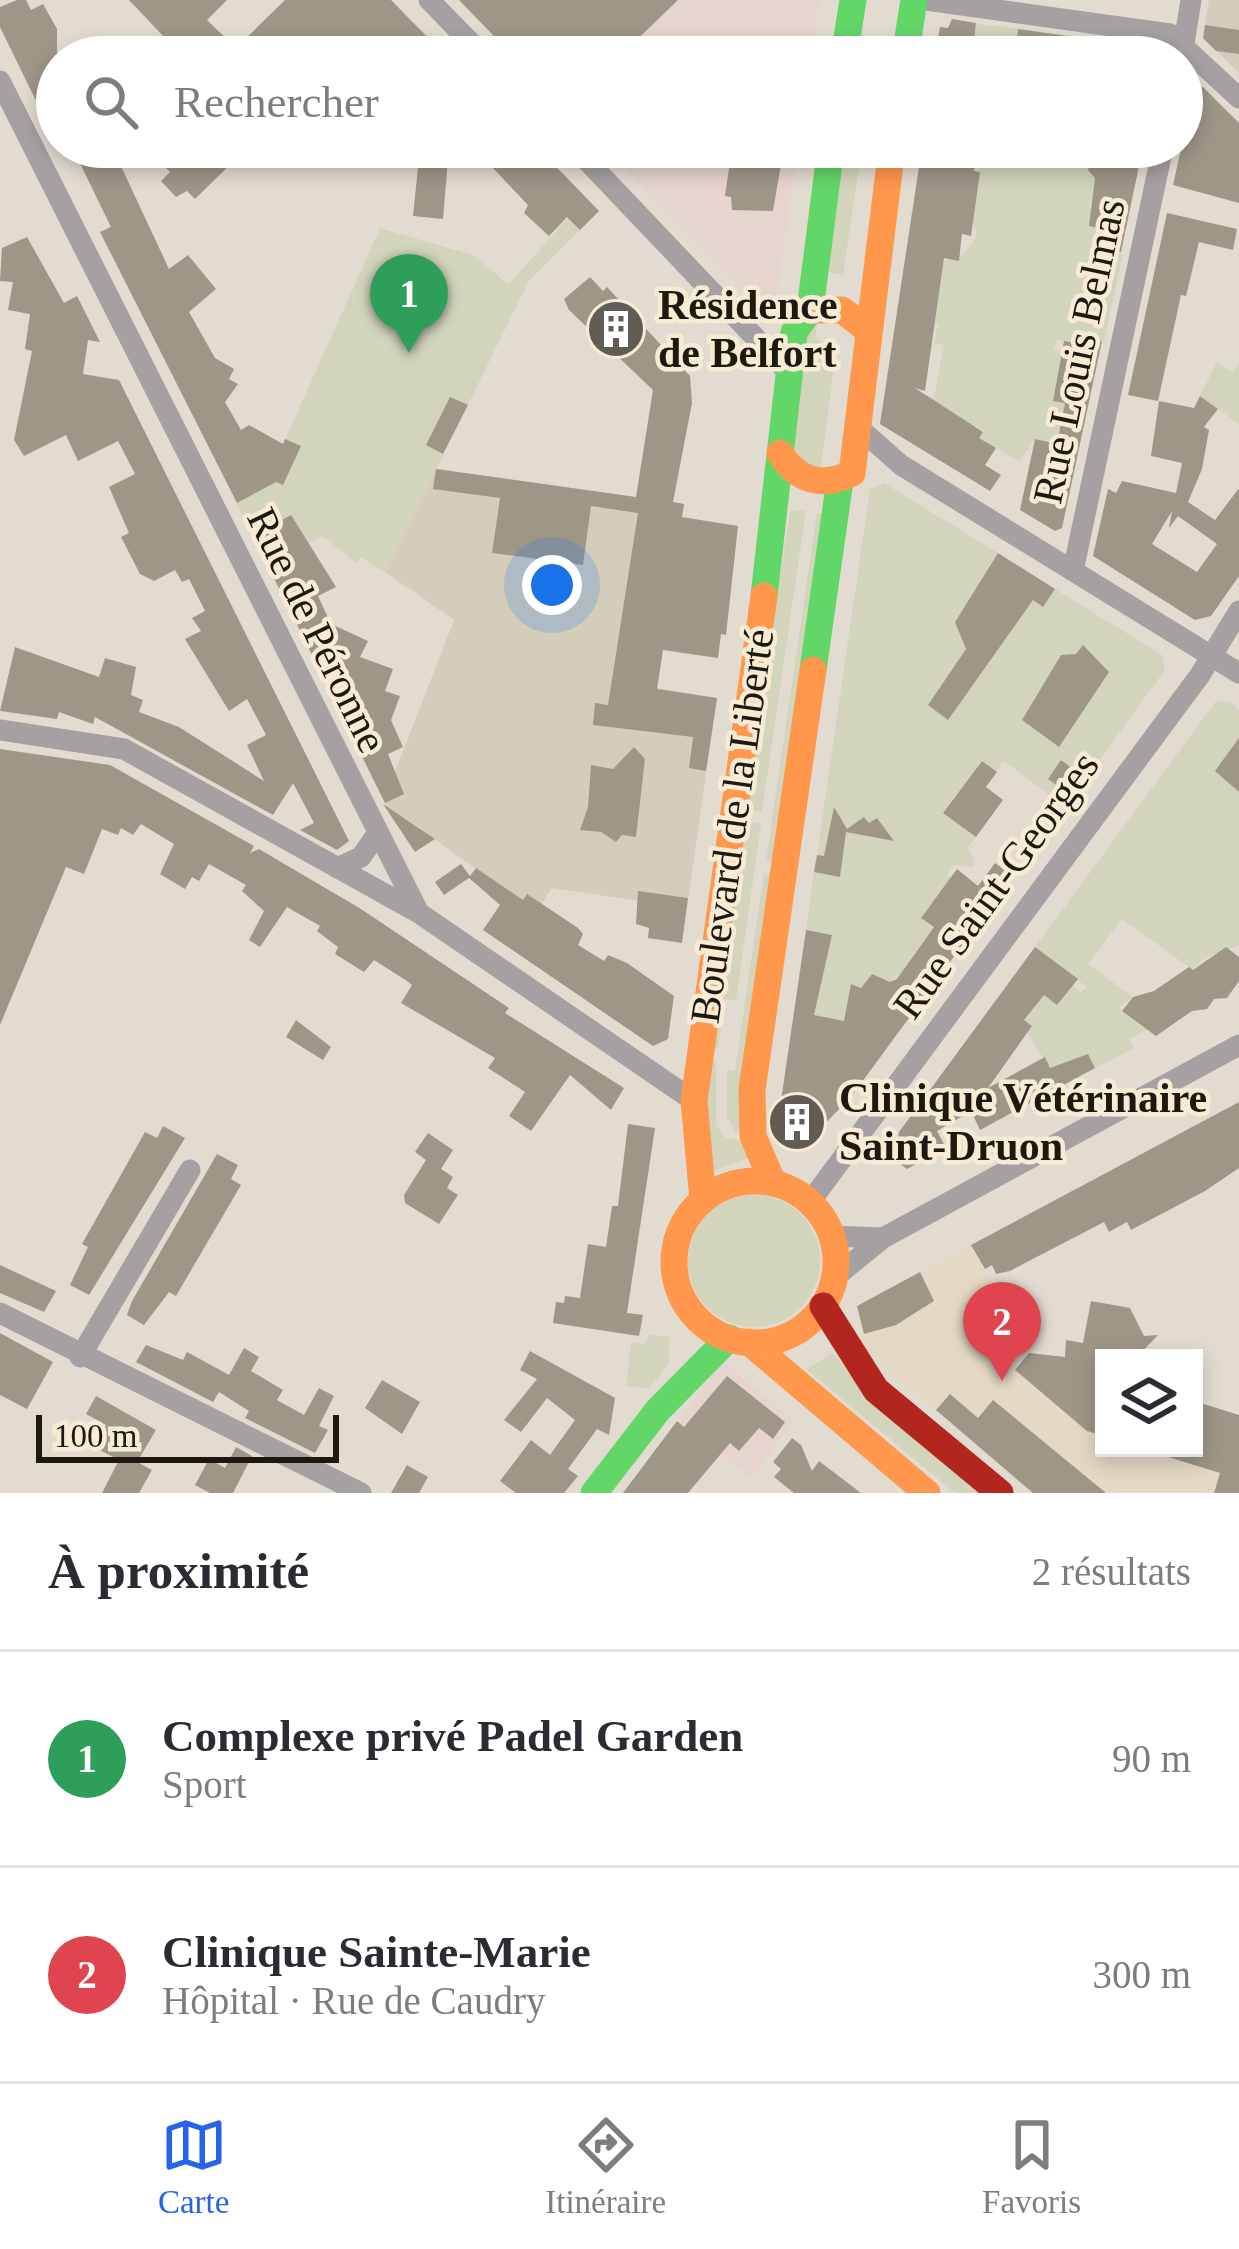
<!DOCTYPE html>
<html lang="fr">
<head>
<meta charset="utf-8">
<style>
	:root { --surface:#fff; --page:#f7f7f7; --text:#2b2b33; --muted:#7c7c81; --line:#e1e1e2; --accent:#2563eb }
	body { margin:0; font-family:"Times New Roman",serif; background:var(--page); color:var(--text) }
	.controls { position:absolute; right:36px; bottom:36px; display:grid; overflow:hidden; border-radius:0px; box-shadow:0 6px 18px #0003 }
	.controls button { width:108px; height:108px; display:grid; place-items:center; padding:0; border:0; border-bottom:3px solid var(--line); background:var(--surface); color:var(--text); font:60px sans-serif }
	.scale { position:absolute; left:36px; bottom:30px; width:303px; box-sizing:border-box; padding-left:12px; border:6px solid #1d1911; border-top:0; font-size:33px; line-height:42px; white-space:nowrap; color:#1d1911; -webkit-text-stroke:9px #f7ebd5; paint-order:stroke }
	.you { position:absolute; left:552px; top:585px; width:42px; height:42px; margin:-30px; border:9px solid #fff; border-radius:50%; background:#1a73e8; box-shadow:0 0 0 18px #1a73e833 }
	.badge { display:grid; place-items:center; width:78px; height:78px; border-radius:50%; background:var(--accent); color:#fff; font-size:39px; font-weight:700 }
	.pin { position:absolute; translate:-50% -99px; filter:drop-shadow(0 3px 6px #0008) }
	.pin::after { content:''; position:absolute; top:63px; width:42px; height:36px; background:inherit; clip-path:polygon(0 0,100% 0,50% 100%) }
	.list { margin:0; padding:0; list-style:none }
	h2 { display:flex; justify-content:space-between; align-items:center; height:156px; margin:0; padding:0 48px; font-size:51px }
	h2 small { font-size:39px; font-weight:400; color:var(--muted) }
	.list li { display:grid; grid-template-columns:78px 1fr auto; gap:36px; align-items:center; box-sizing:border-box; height:216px; padding:0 48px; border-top:3px solid var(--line) }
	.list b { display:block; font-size:45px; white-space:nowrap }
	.list p { margin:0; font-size:39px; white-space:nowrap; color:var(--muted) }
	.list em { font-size:39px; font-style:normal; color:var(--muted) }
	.icon { flex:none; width:66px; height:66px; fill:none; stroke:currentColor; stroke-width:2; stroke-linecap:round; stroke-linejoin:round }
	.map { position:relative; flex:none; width:1239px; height:1493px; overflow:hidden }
	.search { position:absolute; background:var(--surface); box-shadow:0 6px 18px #0003; left:36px; right:36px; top:36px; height:132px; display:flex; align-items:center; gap:30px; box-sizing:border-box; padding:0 42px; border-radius:66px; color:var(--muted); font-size:45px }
	.sheet { height:588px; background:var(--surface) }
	nav { display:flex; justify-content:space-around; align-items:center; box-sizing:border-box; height:168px; border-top:3px solid var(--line); background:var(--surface); font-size:33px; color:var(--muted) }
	nav a { display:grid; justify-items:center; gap:6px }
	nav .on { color:var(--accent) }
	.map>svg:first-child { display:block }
	.commercial { fill:#e6d4cf }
	.built { fill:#e4d9c4 }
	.education { fill:#d4cdbc }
	.green { fill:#d2d4bc }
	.building { fill:#9e9788; fill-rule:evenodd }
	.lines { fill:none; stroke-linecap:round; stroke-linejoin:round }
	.street { stroke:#a5a0a2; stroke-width:21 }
	.fast { stroke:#63d668; stroke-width:27 }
	.slow { stroke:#ff974d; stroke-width:27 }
	.jam { stroke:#b3261e; stroke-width:27 }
	.labels { text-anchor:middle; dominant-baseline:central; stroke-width:9; stroke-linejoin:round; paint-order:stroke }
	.poi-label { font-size:42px; font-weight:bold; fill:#1d1911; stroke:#f7ebd5; text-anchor:start }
	.street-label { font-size:42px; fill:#1d1911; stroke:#f7ebd5 }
</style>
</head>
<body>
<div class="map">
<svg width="1239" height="1493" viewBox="0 0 1239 1493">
	<rect width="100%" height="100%" fill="#e2dcd0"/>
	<path class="commercial" d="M459 0H819L810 57H515Z
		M603 147H798L775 304 761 309Z
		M723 1361 795 1421 752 1478 677 1422Z"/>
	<path class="built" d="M971 1245 1029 1353 1104 1362V1448H1194V1401L1239 1493H1033L864 1350 857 1306Z"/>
	<path class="education" d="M1209 0H1239V73L1203 38Z
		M436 469 684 504 657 688 717 698 687 908 552 888 536 912 404 817 395 822 384 800 454 620 385 572Z"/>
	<path class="green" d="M976 23 1018 29 1015 54 1019 57H973L971 34Z
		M841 147H862L843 275 823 271Z
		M977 147H1105L1088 169 1101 179 1089 207 1106 230 1102 249 1123 254 1104 341 1076 335 1074 343 1057 340 1054 350 1076 355 1060 364 1053 400 1079 406 1077 415 1086 417 1084 427 1062 423 1057 444 1035 439 1019 461 979 438 983 431 976 426 964 443 953 423 958 415 950 416 917 395 934 397 944 345 934 343 938 324 931 323 941 264 946 259 959 260 977 236 972 218 980 172Z
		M586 198 599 211 529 281 385 572 360 557 356 563 322 536 267 565 237 503 263 489 380 228 476 256 508 285Z
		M818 318 815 338 836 351 821 468H811L790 448 800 333Z
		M1217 362 1233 373 1239 364V424L1200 396Z
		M884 483 998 553 955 621 966 649 928 704 947 719 1033 600 1043 607 1055 589 1162 655 1165 670 1065 807 1004 761 996 771 980 763 943 812 976 837 967 848 975 859 973 867 954 865 947 875 960 885 943 907 933 901 921 917 934 927 914 955 940 975 923 998 895 977 890 982 871 974 861 988 852 984 849 1024 831 1019 807 1044 832 936 806 930 814 872 840 876 842 859 817 855 870 489Z
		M806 510 762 812 745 809 790 511Z
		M817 513 825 515 774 862 766 861Z
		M1216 701 1231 702 1239 710V945L1200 961 1193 970 1122 919 1088 964 1133 997 1118 1008 1147 1030 1129 1039 1134 1048 1095 1068 1087 1054 1050 1068 1027 1033 1032 1026 1020 1020 1044 995 1058 1005 1066 981 1081 992 1087 987 1035 947Z
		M743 821 761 824 736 1000 725 999 718 1049 711 1048Z
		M764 873 773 874 744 1132H736L727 1117V1070L735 1071Z
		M709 1060 716 1061V1125L726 1138 746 1142 748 1158 710 1172 704 1112Z
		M688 1261a66 66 0 1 1 132 0a66 66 0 1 1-132 0Z
		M649 1335 670 1337 668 1365 649 1388 626 1386 631 1343 646 1344Z
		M833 1353 867 1397 980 1493H955L806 1369Z"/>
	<path class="building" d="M17 0H26L31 10 43 4 57 29V144L0 27V7Z
		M129 0H227L207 20 236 48 285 0H391L447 57H183Z
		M459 0H678L619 57H514Z
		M952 19 976 23 972 57H935L940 27 948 28Z
		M1205 25 1239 30V54L1216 51 1203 38Z
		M1018 29 1090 39 1087 57 1015 55Z
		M1203 87 1239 123V203L1173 185 1194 90Z
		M72 147H112L169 269 188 255 216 289 189 312 215 358 234 369 229 379 238 384 225 402 241 430 249 425 283 444 285 439 301 446 283 485 276 482 237 503 100 232 111 227Z
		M145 147H248L195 199 187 191 176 197 161 181 170 172Z
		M420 147H449L443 219 413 216Z
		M473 147H537L599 211 580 230 567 217 549 236 524 213 528 205Z
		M732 147H784L773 211 732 210 731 197 725 196Z
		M922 147 977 151 974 171 980 172 971 236 962 234 959 261 944 258 925 391 915 388 983 432 979 438 996 448 985 465 1001 475 990 491 880 424Z
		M1094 147H1143L1121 252 1102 248 1106 230 1089 226 1095 178 1088 170Z
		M1167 213 1237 229 1233 250 1199 242 1186 296 1181 295 1158 401 1128 395Z
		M27 237 64 303 77 296 100 342 88 340 83 374 119 380 349 841 337 850 300 830 314 823 293 783 273 815 95 717 93 724 59 712 57 719 0 711 15 647 99 677 105 658 136 667 131 695 143 700 139 712 179 727 264 781 247 745 266 735 247 699 229 711 185 639 201 631 192 618 205 611 189 579 182 582 175 570 154 581 140 574 121 537 129 533 109 487 135 474 118 441 78 461 66 435 24 456 14 440 32 351 25 349 30 314 8 310 13 282 0 281 2 248Z
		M590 277 603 291 607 287 690 376 692 403 673 502 684 504 682 517 738 526 726 635 721 634 718 658 663 650 657 689 717 698 706 771 689 768 693 737 593 725 595 703 608 705 638 513 591 506 583 565 569 563 492 553 500 498 433 489 436 469 636 497 653 390 569 310 564 299Z
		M1075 336 1102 341 1062 528 1055 531 1020 510 1035 439 1057 444 1065 403 1053 401 1064 341 1074 343Z
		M1200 396 1218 409 1204 427 1209 430 1202 469 1188 502 1215 520 1239 488V576L1211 616 1195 620 1093 556 1108 489 1116 493 1122 481 1176 493 1182 463 1151 456 1159 401 1194 408ZM1172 511 1169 528 1178 516 1217 544 1197 572 1152 544Z
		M450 397 468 405 443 454 426 445Z
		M291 515 336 587 318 596 331 624 368 641 360 657 393 669 385 691 400 696 391 720 403 747 388 754 404 794 385 803 336 704 347 683 319 669 253 536Z
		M998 553 1055 589 1043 607 1033 600 948 720 928 705 966 649 955 622Z
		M1083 645 1109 672 1059 747 1022 720 1061 655 1076 654Z
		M1239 738V792L1215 771Z
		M634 747 645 759 636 837 622 835 616 842 601 832 580 830 588 807 591 765 613 769Z
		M0 749 110 765 254 846 250 853 259 849 361 909 509 1008 505 1013 624 1088 611 1110 570 1075 531 1131 509 1116 525 1092 488 1068 495 1058 401 1003 412 985 407 981 374 960 364 972 335 954 338 947 317 931 320 926 287 907 260 947 249 940 264 911 242 891 246 885 209 864 199 881 192 877 185 889 160 874 174 844 141 824 133 835 121 828 118 835 102 829 84 874 66 867 0 1025Z
		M1061 760 1077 772 1064 790 1048 779Z
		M982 761 997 772 986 787 1003 800 976 837 943 813Z
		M383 804 435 839 415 852Z
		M834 807 847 829 864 817 869 823 877 818 894 841 846 832 840 877 814 872 817 855 824 856Z
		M995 863 1013 876 851 1097 803 1146 777 1128 806 930 832 935 814 1015 844 1021 851 984 861 988 872 974 890 982 897 979 934 927 921 918 957 869 978 886Z
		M461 864 470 876 476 868 523 900 527 894 578 928 583 934 578 945 604 961 608 955 627 963 674 996 668 1039 653 1046 483 930 500 905 469 878 444 895 435 882Z
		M638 891 688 898 682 943 648 938 649 928 636 924Z
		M1035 947 1078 979 1057 1005 1044 995 1024 1020 1032 1026 988 1088 1045 1057 1050 1068 1088 1054 1095 1068 980 1130 971 1111 937 1131 946 1148 907 1169 895 1160 899 1132Z
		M1226 947 1239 957V981L1227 998 1214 999 1207 1009 1192 1011 1156 1036 1122 1011 1133 997 1154 991 1189 967 1193 970Z
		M296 1020 331 1047 323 1060 286 1037Z
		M1239 1102V1168L1205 1191 1131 1230 1127 1222 1109 1232 1104 1222 1010 1271 996 1274 992 1265 985 1269 971 1245Z
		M628 1124 655 1128 627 1313 643 1315 639 1336 553 1323 556 1302 564 1303 565 1296 580 1298 588 1244 606 1247 612 1206H618Z
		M163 1126 185 1138 89 1295 70 1285 88 1247 82 1244 145 1132 157 1138Z
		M428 1133 453 1150 441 1169 453 1177 447 1188 458 1195 439 1224 405 1203 404 1195 426 1160 415 1152Z
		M217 1154 238 1165 231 1179 241 1185 176 1296 169 1292 144 1325 127 1315 132 1301Z
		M0 1265 56 1291 44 1312 0 1293Z
		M920 1272 934 1301 896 1325 864 1334 857 1306Z
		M1091 1301 1130 1308 1144 1336 1158 1335 1136 1358H1104V1436L1087 1431 1015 1370 1029 1353 1065 1357 1066 1340 1083 1343Z
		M0 1333 53 1362 27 1409 0 1395Z
		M146 1345 183 1360 187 1352 229 1375 244 1348 259 1357 251 1371 283 1390 277 1400 304 1415 319 1388 334 1396 319 1426 328 1430 315 1453 245 1418 249 1411 219 1392 213 1402 136 1362Z
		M530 1351 615 1398 609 1435 597 1429 568 1469 578 1476 564 1493H516L500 1481 531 1440 550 1455 575 1420 547 1398 521 1432 504 1420 537 1379 520 1370Z
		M727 1376 785 1422 773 1439 759 1428 739 1451 730 1443 688 1493H623L677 1421 684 1427Z
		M382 1380 420 1402 402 1434 365 1408Z
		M950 1394 978 1418 993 1400 1106 1493H1033L936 1410Z
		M96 1396 156 1430 137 1462 152 1470 139 1493H102L119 1460 94 1447 106 1425 86 1414Z
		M1194 1401 1239 1415V1493H1214L1220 1473 1152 1452 1194 1448Z
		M792 1438 801 1445 812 1471 819 1461 861 1493H794L774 1477 781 1469 773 1462Z
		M236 1447 252 1456 233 1493H210L195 1485 209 1459 225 1468Z
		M407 1465 428 1477 419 1493H391Z"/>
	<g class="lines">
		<path class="street" d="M429 0 485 57
			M926 0 1170 34 1239 98
			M1182 56 1191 0
			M0 81 419 913
			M574 147 788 372
			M858 427 901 465 1239 673
			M1073 571 1163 147
			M0 730 124 749 419 913 694 1101
			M337 868 361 857 377 834
			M810 1202 1200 675 1239 611
			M831 1236 883 1238
			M835 1277 883 1238 1239 1045
			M0 1313 361 1493
			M80 1357 190 1170"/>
		<path class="fast" d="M844 57 853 0
			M905 57 914 0
			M764 596 794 332 810 310 831 147
			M813 670 840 480
			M594 1493 658 1410 729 1338"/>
		<path class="slow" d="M810 310H842L868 330
			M780 453C797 481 823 488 852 473L892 147
			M674 1262a81 81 0 1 1 162 0a81 81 0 1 1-162 0Z
			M773 1183 753 1136 752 1090 813 670
			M703 1200 694 1101 764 596
			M749 1342 927 1493"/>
		<path class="jam" d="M823 1306 876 1390 1000 1493"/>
	</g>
	<defs>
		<symbol id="building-disc" viewBox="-11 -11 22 22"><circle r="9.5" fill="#625d54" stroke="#f7ebd5"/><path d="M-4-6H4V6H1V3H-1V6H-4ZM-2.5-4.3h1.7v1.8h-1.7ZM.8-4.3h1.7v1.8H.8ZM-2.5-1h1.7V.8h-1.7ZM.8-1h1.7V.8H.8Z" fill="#fff"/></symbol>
	</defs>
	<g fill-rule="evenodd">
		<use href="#building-disc" x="583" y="296" width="66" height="66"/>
		<use href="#building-disc" x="764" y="1089" width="66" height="66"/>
	</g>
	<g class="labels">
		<g class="poi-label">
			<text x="658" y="305">Résidence<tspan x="658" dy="48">de Belfort</tspan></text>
			<text x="839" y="1098">Clinique Vétérinaire<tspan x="839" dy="48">Saint-Druon</tspan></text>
		</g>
		<g class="street-label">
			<text transform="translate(1079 351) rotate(-78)">Rue Louis Belmas</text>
			<text transform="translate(317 630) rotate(64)">Rue de Péronne</text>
			<text transform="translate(732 826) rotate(-82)">Boulevard de la Liberté</text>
			<text transform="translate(996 885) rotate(-54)">Rue Saint-Georges</text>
		</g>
	</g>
</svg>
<div class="controls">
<button><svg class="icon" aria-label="layers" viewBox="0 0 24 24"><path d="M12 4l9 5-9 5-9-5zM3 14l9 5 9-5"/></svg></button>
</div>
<div class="scale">100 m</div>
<div class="you"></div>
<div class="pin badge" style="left:409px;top:353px;background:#2e9e5b">1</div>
<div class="pin badge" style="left:1002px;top:1381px;background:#e0444e">2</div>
<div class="search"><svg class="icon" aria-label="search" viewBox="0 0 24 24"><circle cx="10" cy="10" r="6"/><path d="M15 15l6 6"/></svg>Rechercher</div>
</div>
<section class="sheet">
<h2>À proximité<small>2 résultats</small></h2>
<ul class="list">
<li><span class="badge" style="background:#2e9e5b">1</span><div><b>Complexe privé Padel Garden</b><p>Sport</p></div><em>90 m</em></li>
<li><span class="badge" style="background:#e0444e">2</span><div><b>Clinique Sainte-Marie</b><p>Hôpital · Rue de Caudry</p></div><em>300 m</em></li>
</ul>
</section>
<nav>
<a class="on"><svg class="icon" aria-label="map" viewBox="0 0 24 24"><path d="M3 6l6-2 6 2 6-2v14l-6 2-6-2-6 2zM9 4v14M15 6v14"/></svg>Carte</a>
<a><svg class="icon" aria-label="directions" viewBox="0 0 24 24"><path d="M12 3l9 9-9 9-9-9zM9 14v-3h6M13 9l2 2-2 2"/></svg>Itinéraire</a>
<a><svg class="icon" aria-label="saved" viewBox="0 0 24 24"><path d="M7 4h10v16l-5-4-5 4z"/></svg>Favoris</a>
</nav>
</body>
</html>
